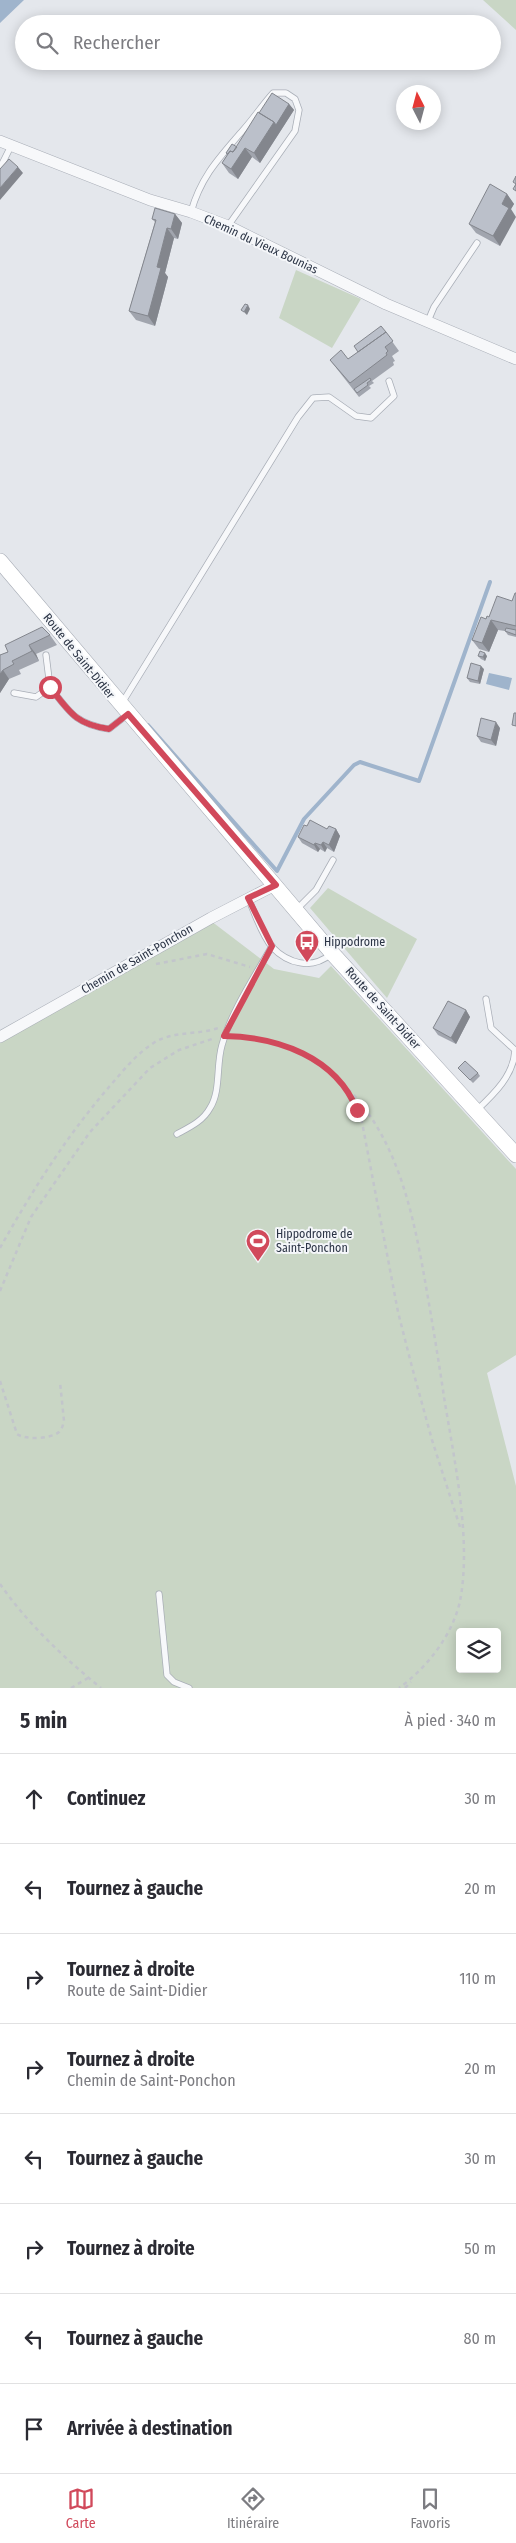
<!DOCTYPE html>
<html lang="fr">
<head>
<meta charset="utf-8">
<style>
	:root { --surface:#fff; --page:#f7f7f7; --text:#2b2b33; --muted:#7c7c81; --line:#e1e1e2; --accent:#d1495b }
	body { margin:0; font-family:"Fira Sans Condensed",sans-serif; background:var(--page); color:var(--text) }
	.controls { position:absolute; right:15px; bottom:15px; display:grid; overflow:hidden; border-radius:5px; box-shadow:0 2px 12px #0003 }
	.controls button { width:45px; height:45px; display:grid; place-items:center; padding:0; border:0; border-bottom:1px solid var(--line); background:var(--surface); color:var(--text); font:25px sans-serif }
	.compass { position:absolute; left:396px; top:85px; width:45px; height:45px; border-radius:50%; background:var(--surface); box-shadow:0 2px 12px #0003; rotate:354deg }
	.stop { position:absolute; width:15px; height:15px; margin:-11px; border:4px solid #d1495b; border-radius:50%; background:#fff }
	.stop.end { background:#d1495b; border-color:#fff; box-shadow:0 1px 5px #0008 }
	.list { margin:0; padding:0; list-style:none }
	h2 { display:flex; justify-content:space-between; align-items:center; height:65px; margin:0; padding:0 20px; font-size:21px }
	h2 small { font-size:16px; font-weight:400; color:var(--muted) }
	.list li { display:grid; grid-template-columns:32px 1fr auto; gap:15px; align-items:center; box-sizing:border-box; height:90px; padding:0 20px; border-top:1px solid var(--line) }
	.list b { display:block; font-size:19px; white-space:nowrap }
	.list p { margin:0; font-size:16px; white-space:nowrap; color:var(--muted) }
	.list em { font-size:16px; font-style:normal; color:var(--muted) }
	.icon { flex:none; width:28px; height:28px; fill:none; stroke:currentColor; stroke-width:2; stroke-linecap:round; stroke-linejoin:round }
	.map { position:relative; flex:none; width:516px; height:1688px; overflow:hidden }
	.search { position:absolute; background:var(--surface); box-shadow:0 2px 12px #0003; left:15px; right:15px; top:15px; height:55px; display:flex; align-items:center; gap:12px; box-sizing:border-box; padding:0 18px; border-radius:28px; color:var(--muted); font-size:19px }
	.sheet { height:785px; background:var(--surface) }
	nav { display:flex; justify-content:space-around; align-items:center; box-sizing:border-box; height:70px; border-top:1px solid var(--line); background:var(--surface); font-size:14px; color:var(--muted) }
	nav a { display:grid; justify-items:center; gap:2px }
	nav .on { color:var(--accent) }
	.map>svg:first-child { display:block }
	.green { fill:#c9d6c5; fill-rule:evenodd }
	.water { fill:#9fb4cc }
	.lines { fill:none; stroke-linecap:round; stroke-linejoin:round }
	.stream { stroke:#9fb4cc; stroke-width:4 }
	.lane-casing { stroke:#a9aeb7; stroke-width:7 }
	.street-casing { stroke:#a9aeb7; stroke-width:12 }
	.secondary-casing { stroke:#a9aeb7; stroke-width:16 }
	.path { stroke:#c2c5cb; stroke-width:2.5; stroke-dasharray:4 4; stroke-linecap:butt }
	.lane { stroke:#f7f8fa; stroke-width:5.5 }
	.street { stroke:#f7f8fa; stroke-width:11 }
	.secondary { stroke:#fff; stroke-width:15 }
	.wall { fill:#a1a5ae }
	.shaded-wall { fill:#83868d }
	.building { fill:#bbc0ca; stroke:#83868d }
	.route { stroke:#d1495b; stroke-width:6 }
	.labels { text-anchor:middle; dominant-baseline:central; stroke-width:4; stroke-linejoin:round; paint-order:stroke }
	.street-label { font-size:12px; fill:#2b3445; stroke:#f4f6f9 }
	.poi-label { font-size:12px; fill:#2b3445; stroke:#f4f6f9; text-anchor:start }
</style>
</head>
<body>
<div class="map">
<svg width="516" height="1688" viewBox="0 0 516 1688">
	<rect width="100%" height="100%" fill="#e4e7ec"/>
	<path class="green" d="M483 0H516V30Z
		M296 270 361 299 332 348 279 318Z
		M328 888 417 939 387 998 310 908Z
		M211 921 274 969 319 978 331 966 516 1169V1355L487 1373 516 1486V1688H0V1043ZM460 1632H497V1669H460Z"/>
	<path class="water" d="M0 0H24L0 23Z
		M489 673 512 678 509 690 486 684Z"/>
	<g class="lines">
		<path class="stream" d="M148 725 277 871 304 819 354 765 360 762 419 781 490 582"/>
		<defs>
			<path id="lane" d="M0 168 11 146
				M191 212C201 176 220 157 243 130 254 118 262 105 273 93H286L295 99 299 110 295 131 228 226
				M428 321 434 307 477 243
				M46 655 50 687
				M14 693 36 697 50 687C70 713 76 724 109 729L128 714
				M122 703 298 417 313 398 329 397 356 416 371 418 394 396 389 381
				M248 898C255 913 261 934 272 947 288 964 312 970 331 954
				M296 910 316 890 333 860
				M477 1110C494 1094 514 1075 515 1050L491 1028 486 999
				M177 1134C190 1127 203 1121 210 1108 221 1091 216 1065 222 1045 232 1010 254 978 272 946
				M159 1594 167 1675 174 1682 189 1688"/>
			<path id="street" d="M0 141 150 200 191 212 228 226 386 304 516 359
				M0 1037 211 918 275 885"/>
			<path id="secondary" d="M0 561 332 953 516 1155"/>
		</defs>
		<use href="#lane" class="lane-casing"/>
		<use href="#street" class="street-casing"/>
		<use href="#secondary" class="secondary-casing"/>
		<path class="path" d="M156 964 207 954 250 967
			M235 1037C269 1037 297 1048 324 1068 391 1117 410 1197 424 1275 431 1315 438 1356 444 1397 454 1459 472 1540 460 1601 453 1634 427 1668 399 1688
			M348 1090 362 1122 398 1312 412 1367 432 1440 460 1527
			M0 1248C32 1191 66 1137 109 1087 123 1071 136 1054 155 1042 174 1031 198 1035 218 1028
			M0 1291 31 1217 90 1132 150 1068 179 1050 215 1038
			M0 1381 17 1434C25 1440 51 1439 59 1432 62 1429 63 1425 64 1421L60 1382
			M0 1584C28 1624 63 1657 101 1688
			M71 1688 88 1678
			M405 1688 411 1682"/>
		<use href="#lane" class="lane"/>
		<use href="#street" class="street"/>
		<use href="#secondary" class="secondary"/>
	</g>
	<path class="wall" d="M289 104 294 110 260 163 252 157 238 179 229 173 222 163 227 155 226 153 237 147 259 113Z
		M507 194 514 204 511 209 500 246 476 233 469 224Z
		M175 214 182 223 178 239 174 238 165 273 168 277 155 326 136 320 129 311 155 222 152 219Z
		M381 326 399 351 392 356 395 361 393 362 394 365 372 381 374 383 369 386 371 388 359 397 337 369 330 360 348 359 358 352Z
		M516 593V637L508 635 505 631 498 630 489 652 479 649 472 640 486 619 512 601Z
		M50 635 57 645 36 654 39 661 19 670 21 674 9 679 0 693V655Z
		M478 656H487L485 661 481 659Z
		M484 669 480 684 470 682 467 678Z
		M500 728 496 746 481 742 477 736Z
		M307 826 327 829H336L340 836 334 852 327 848 325 852 320 849 318 852 302 843 298 837Z
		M466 1010 470 1017 456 1044 438 1035 433 1028Z
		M458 1068 478 1073 480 1076 473 1083Z"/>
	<path class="shaded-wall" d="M289 104 294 110 260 163 254 153 274 122Z
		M245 148 252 157 238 179 231 169Z
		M18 167 23 173 0 200V188Z
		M507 194 514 204 511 209 516 217 500 246 493 236 502 204Z
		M175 214 182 223 178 239 171 229Z
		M167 228 174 238 165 273 168 277 155 326 148 316 157 267Z
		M248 305 250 309 247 315 244 312Z
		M491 620 498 630 489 652 482 643Z
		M29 645 36 654 39 661 32 651Z
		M485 653 487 656 485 661 483 657Z
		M481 666 484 669 480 684 478 681Z
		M3 670 9 679 0 693V674Z
		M496 722 500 728 496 746 491 740Z
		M336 829 340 836 334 852 329 845Z
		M323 842 327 848 325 852 321 845Z
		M315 843 320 849 318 852 314 845Z
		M466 1010 470 1017 456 1044 451 1038Z"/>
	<path class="building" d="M272 93 289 104 276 125 274 122 259 113Z
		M258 112 274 122 254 153 245 148 231 169 222 163 230 151 233 152Z
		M232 144 237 147 233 152 230 151 228 154 226 153Z
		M9 159 18 167 0 188V169Z
		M516 176V191L513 189 516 184 513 182Z
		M490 184 507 194 502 204 509 208 493 236 469 224Z
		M155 208 175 214 171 229 167 228 157 267 161 268 148 316 129 311 156 220 152 219Z
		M245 304 248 305 244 312 241 310Z
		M381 326 386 332 358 352 354 346Z
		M386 332 393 341 385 347 388 351 386 353 387 355 350 383 330 360 341 350 348 359Z
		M370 378 371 380 367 383 368 385 357 393 354 389Z
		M515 593H516V626L491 620 482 643 472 640 481 617 486 619 487 616 489 617 497 596 512 601Z
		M42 627 50 635 29 645 32 651 12 661 14 664 3 670 0 674V655L8 652 5 645Z
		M506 628 516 630V635L505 631Z
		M480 651 485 653 483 657 478 656Z
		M471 663 481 666 478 681 467 678Z
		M514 713H516V726L512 725Z
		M481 718 496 722 491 740 477 736Z
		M310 820 327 829 329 826 336 829 329 845 323 842 321 845 315 843 314 845 298 837 304 825 307 826Z
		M448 1001 466 1010 451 1038 433 1028Z
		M465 1061 478 1073 470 1080 458 1068Z"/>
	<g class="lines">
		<path class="route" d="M50 687C70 713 76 724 109 729L128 714 276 885 248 898 272 946 224 1036C278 1037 336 1057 357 1110"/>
	</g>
	<defs>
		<symbol id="bus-pin" viewBox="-11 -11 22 30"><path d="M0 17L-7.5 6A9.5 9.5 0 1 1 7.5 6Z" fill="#d1495b" stroke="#f4f6f9"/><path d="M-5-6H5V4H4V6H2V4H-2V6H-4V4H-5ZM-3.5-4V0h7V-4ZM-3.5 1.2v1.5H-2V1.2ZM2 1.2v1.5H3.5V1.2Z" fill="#fff"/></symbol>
		<symbol id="stadium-pin" viewBox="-11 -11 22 30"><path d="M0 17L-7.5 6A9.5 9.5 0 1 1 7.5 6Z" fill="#d1495b" stroke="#f4f6f9"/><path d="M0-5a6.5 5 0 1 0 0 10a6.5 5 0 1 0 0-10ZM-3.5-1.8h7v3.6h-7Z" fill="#fff"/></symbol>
	</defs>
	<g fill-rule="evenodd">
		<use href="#bus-pin" x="293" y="928" width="28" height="38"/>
		<use href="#stadium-pin" x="244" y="1227" width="28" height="38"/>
	</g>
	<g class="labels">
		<g class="street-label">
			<text transform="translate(261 244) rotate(25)">Chemin du Vieux Bounias</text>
			<text transform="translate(79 656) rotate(51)">Route de Saint-Didier</text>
			<text transform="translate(137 959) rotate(-30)">Chemin de Saint-Ponchon</text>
			<text transform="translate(383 1008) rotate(48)">Route de Saint-Didier</text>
		</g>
		<g class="poi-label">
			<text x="324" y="942">Hippodrome</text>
			<text x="276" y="1234">Hippodrome de<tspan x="276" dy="14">Saint-Ponchon</tspan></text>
		</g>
	</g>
</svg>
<div class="controls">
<button><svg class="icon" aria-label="layers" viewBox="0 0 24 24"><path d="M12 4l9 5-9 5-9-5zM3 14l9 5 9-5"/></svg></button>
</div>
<svg class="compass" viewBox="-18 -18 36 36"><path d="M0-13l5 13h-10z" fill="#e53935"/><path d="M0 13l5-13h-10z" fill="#7c7c81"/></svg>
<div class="stop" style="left:50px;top:687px"></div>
<div class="stop end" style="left:357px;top:1110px"></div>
<div class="search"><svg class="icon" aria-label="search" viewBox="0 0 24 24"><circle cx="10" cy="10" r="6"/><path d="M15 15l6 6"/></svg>Rechercher</div>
</div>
<section class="sheet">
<h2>5 min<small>À pied · 340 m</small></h2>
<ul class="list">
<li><svg class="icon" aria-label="ahead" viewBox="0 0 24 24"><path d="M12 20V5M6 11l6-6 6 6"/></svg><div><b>Continuez</b></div><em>30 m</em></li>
<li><svg class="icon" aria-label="left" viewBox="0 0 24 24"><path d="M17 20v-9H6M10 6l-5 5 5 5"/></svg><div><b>Tournez à gauche</b></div><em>20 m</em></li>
<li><svg class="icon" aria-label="right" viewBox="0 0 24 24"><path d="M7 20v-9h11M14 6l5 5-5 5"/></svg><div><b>Tournez à droite</b><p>Route de Saint-Didier</p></div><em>110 m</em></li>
<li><svg class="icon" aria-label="right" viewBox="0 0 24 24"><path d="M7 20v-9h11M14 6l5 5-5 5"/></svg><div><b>Tournez à droite</b><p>Chemin de Saint-Ponchon</p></div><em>20 m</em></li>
<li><svg class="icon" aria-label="left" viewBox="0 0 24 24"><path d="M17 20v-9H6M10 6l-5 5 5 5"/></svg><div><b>Tournez à gauche</b></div><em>30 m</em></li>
<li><svg class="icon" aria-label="right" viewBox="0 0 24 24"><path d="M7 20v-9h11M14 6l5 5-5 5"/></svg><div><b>Tournez à droite</b></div><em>50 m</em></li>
<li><svg class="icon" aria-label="left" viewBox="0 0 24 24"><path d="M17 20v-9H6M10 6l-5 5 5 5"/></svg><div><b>Tournez à gauche</b></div><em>80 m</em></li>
<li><svg class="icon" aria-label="arrive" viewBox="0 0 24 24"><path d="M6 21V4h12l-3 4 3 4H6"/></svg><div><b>Arrivée à destination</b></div></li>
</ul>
</section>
<nav>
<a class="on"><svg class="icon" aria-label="map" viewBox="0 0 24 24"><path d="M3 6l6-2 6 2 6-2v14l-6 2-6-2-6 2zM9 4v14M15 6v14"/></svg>Carte</a>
<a><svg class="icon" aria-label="directions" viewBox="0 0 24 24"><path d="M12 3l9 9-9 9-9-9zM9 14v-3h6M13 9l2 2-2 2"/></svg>Itinéraire</a>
<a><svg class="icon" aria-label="saved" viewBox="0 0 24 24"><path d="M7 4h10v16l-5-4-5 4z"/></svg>Favoris</a>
</nav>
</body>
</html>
